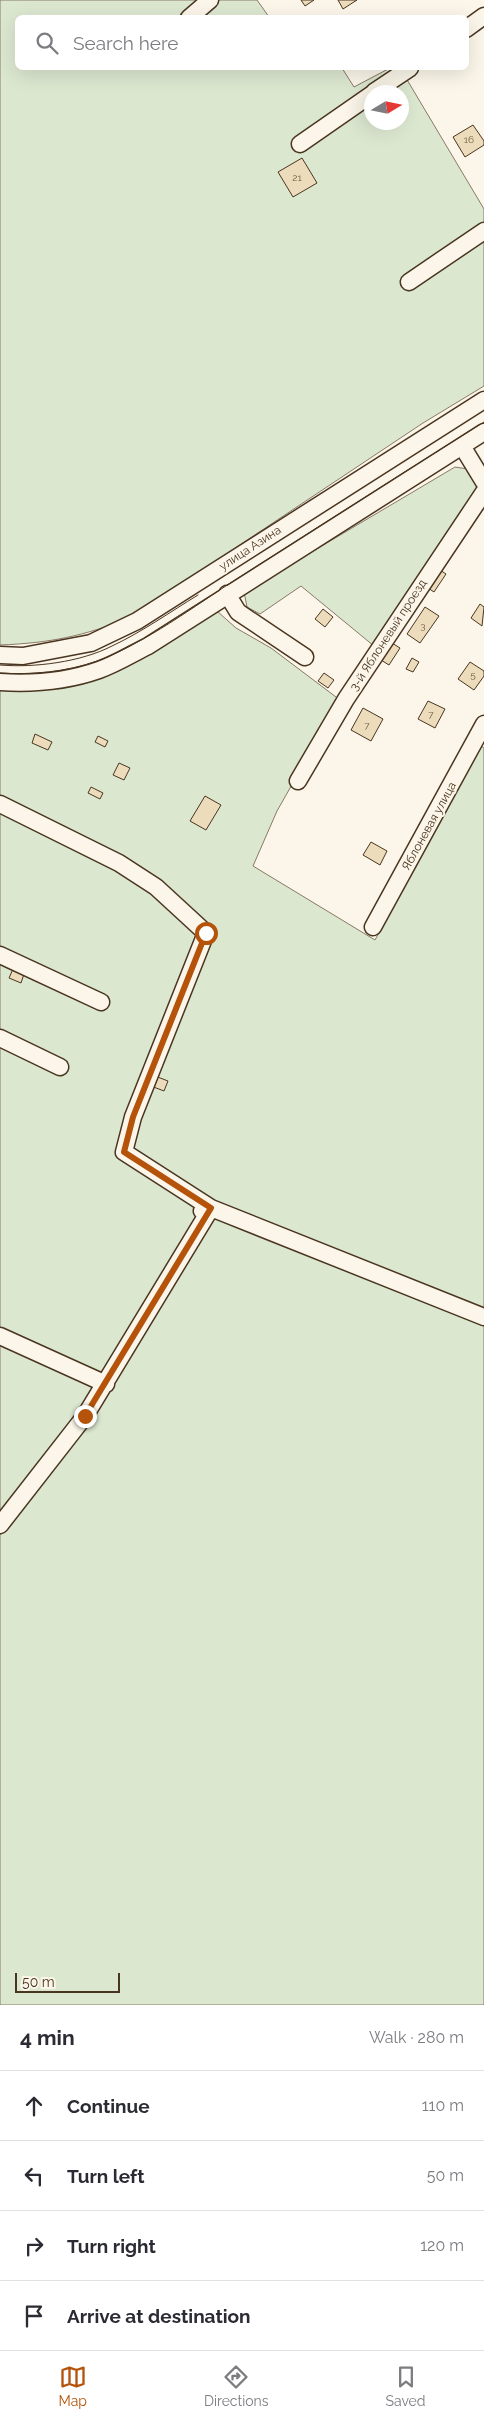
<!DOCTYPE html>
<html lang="en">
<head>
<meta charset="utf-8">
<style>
	:root { --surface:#fff; --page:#f2f2f3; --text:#2b2b33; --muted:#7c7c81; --line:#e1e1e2; --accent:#b45309 }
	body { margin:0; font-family:Raleway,sans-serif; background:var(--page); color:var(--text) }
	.compass { position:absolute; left:364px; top:85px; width:45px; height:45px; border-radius:50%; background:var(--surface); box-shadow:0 5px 20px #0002; rotate:80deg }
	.scale { position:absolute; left:15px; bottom:12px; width:105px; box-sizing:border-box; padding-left:5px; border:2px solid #4a3520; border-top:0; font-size:14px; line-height:18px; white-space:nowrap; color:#4a3520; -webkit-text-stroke:4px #fbf6e9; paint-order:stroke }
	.stop { position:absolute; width:15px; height:15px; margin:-11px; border:4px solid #b45309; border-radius:50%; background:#fff }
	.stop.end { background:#b45309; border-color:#fff; box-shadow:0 1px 5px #0008 }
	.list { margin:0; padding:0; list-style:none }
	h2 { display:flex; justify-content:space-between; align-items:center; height:65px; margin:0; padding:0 20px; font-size:21px }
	h2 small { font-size:16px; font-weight:400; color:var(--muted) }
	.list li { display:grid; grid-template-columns:32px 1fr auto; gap:15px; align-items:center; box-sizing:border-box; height:70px; padding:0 20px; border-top:1px solid var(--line) }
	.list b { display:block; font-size:19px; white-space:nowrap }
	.list em { font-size:16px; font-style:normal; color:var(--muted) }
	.icon { flex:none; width:28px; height:28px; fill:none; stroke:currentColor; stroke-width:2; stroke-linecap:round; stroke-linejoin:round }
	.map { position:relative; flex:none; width:484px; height:2005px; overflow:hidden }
	.search { position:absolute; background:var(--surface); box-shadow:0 5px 20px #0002; left:15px; right:15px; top:15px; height:55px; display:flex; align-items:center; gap:12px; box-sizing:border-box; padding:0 18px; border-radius:8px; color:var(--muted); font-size:19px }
	.sheet { height:345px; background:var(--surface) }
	nav { display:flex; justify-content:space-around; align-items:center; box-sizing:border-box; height:70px; border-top:1px solid var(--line); background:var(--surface); font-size:14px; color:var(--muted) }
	nav a { display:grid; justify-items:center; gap:2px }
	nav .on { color:var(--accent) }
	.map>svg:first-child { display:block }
	.green { fill:#dce7d0; stroke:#887966; fill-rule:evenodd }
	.building { fill:#ecdcbc; stroke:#4a3520 }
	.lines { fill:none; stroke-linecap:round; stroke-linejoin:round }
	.minor-casing { stroke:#4a3520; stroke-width:19 }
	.minor { stroke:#fbf6e9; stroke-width:16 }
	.tram { stroke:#4a3520; stroke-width:1 }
	.route { stroke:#b45309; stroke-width:6 }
	.labels { text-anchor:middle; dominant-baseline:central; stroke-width:4; stroke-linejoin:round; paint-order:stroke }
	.number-label { font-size:10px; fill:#725f47 }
	.street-label { font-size:12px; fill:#4a3520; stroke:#fbf6e9 }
</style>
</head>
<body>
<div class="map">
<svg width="484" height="2005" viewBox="0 0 484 2005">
	<rect width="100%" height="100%" fill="#fbf6e9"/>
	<path class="green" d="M0 0H257L269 17 18 18V68H342L354 87 390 68H400L484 209V386L423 423 130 618C83 636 51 643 0 645ZM372 92H402V122H372Z
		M455 467 468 469 477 479 476 491 374 646 301 586 260 614 247 607 244 592Z
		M217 611 236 628 271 648 340 700 277 811 253 866 375 940 480 745 484 748V2005H0V689L97 679Z"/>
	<path class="building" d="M301 0H314L305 6Z
		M338 0H357L343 9Z
		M473 125 484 141V145L465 157 453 137Z
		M302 158 317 183 293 197 278 172Z
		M440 570 446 574 434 592 428 588Z
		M480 604 484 607 482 626 471 618Z
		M425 607 439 616 420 643 407 634Z
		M323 609 333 617 325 627 315 619Z
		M392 643 400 648 389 665 381 660Z
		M412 658 419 662 413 672 406 669Z
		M470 662 484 671V676L474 690 458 679Z
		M324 673 334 680 328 688 318 681Z
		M428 701 445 709 435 728 418 719Z
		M363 708 383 719 371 741 351 730Z
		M35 734 52 742 48 750 32 743Z
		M98 736 108 741 105 747 95 742Z
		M119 763 130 768 124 780 113 775Z
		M91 787 103 793 100 799 88 793Z
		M205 796 221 805 206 830 190 821Z
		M371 842 387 851 380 865 363 855Z
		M13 969 24 974 21 983 9 978Z
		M155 1076 168 1081 164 1091 151 1086Z"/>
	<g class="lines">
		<defs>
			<path id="minor" d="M189 18 210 0
				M466 29 484 16
				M374 92 410 68
				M300 144 372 94
				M409 282 484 231
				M462 446 484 482
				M227 594 238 612 305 657
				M0 655 23 656 91 643 137 621 484 400
				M0 682C32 684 68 681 99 670 116 664 132 654 148 646L484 432
				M298 781 346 699 484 492
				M0 804 119 863 156 887 206 933 133 1117 124 1152 211 1208 484 1317
				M373 927 484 724
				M0 955 101 1002
				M0 1038 60 1067
				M0 1336 106 1384
				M0 1525 85 1416 211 1208 202 1211"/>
		</defs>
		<use href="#minor" class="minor-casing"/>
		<use href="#minor" class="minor"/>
		<path class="tram" d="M0 665C34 668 81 662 112 646 142 632 170 612 198 595
			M0 673C32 675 66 672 97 661 147 642 193 607 238 578 320 526 401 474 484 422"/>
	</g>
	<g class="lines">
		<path class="route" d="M85 1416 211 1208 124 1152 133 1117 206 933"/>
	</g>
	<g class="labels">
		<g class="number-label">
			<text x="469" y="139">16</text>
			<text x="297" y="177">21</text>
			<text x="423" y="625">3</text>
			<text x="473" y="674">5</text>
			<text x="431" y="714">7</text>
			<text x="367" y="725">7</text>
		</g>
		<g class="street-label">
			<text transform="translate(250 548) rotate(-33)">улица Азина</text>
			<text transform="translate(388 635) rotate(-57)">3-й Яблоневый проезд</text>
			<text transform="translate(429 826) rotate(-61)">Яблоневая улица</text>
		</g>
	</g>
</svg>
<svg class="compass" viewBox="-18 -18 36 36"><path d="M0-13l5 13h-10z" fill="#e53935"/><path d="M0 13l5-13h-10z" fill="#7c7c81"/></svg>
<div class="scale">50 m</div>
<div class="stop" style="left:206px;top:933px"></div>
<div class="stop end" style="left:85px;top:1416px"></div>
<div class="search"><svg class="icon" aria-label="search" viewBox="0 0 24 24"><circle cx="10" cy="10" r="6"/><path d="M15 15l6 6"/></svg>Search here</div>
</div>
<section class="sheet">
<h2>4 min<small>Walk · 280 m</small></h2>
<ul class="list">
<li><svg class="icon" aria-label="ahead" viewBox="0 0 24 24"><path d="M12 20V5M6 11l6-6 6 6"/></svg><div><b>Continue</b></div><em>110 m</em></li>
<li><svg class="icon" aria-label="left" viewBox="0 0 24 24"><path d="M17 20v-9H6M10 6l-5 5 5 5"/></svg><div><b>Turn left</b></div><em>50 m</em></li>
<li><svg class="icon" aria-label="right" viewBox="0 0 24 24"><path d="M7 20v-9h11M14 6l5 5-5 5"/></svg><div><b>Turn right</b></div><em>120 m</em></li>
<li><svg class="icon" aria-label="arrive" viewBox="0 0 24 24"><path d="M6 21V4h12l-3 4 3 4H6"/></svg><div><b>Arrive at destination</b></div></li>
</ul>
</section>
<nav>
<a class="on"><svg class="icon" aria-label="map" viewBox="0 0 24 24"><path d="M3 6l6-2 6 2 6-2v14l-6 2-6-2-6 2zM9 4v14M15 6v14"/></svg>Map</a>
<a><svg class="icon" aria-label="directions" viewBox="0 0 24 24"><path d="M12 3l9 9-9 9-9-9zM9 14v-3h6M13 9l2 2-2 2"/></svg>Directions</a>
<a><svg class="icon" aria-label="saved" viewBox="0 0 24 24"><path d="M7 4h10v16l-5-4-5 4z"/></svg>Saved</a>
</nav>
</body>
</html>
